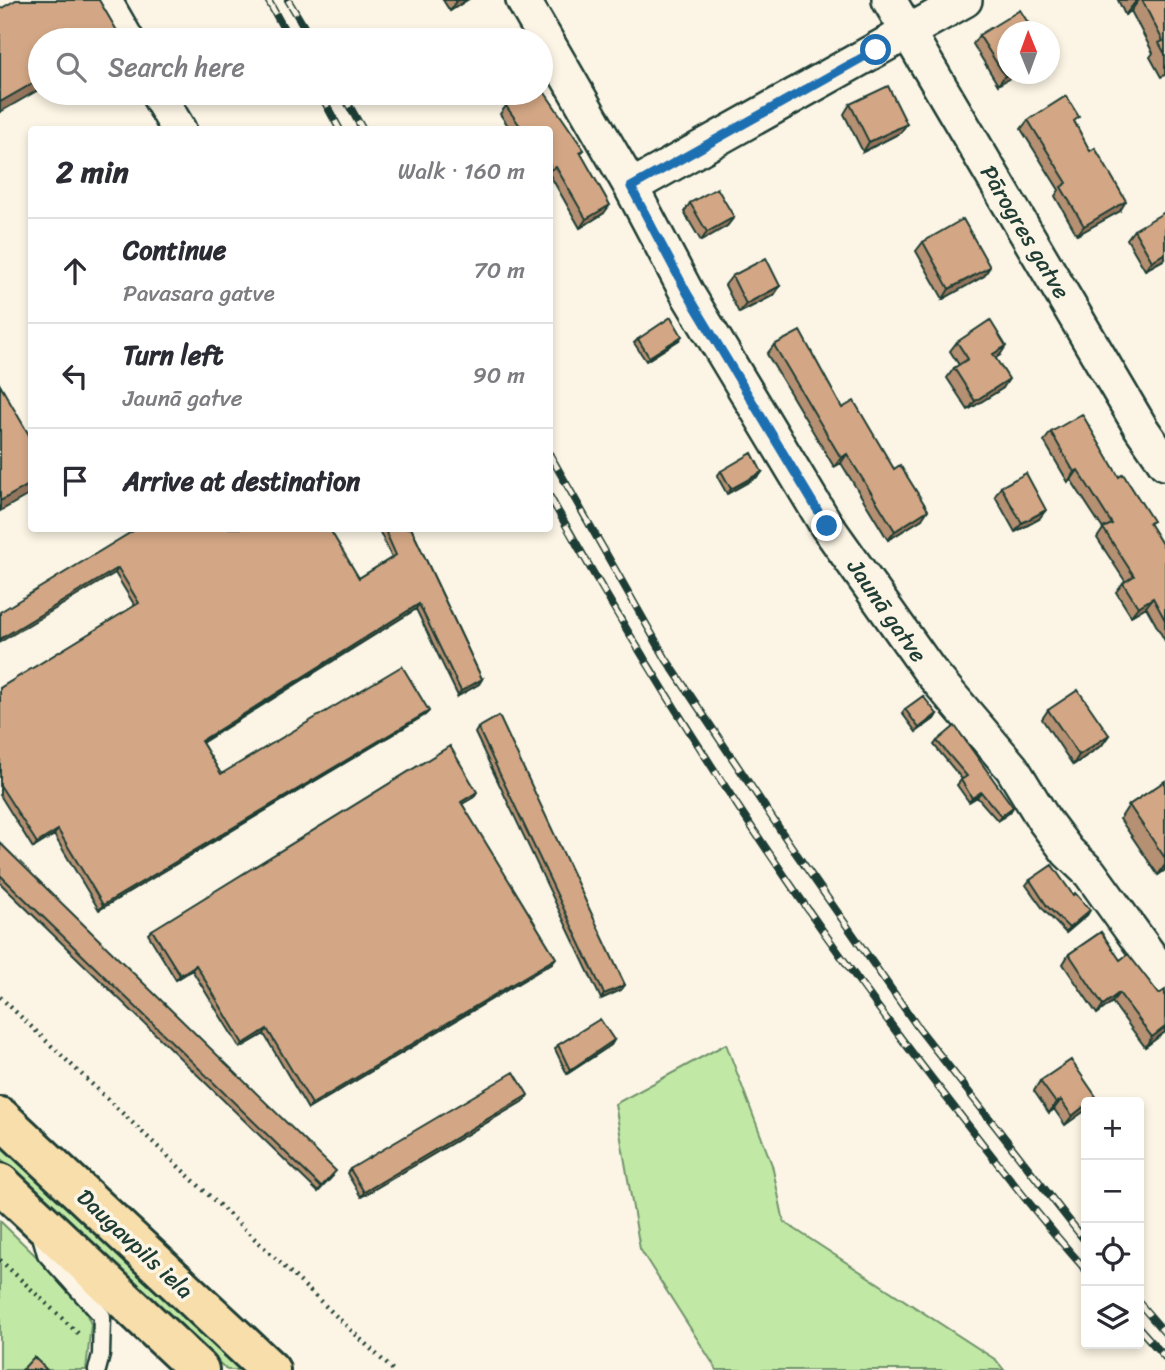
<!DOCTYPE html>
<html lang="en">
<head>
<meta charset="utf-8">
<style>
	:root { --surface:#fff; --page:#f7f7f7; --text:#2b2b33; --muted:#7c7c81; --line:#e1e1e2 }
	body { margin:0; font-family:Sriracha,sans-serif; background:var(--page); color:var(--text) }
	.controls { position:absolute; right:21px; bottom:21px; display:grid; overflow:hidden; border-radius:7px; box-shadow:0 4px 10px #0003 }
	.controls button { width:63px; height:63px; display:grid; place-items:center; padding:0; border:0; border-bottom:2px solid var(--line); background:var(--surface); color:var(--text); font:35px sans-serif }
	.compass { position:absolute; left:997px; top:21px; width:63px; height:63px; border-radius:50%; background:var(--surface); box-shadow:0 4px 10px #0003; rotate:359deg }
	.stop { position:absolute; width:21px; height:21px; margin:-16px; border:5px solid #1f6fb2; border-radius:50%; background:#fff }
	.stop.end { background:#1f6fb2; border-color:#fff; box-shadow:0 2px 7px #0008 }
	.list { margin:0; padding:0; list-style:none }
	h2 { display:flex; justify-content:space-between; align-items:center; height:91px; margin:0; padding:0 28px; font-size:30px }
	h2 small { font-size:23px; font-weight:400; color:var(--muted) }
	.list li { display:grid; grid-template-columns:46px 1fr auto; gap:21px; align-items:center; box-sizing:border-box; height:105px; padding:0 28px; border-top:2px solid var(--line) }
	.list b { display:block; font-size:26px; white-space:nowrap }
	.list p { margin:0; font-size:23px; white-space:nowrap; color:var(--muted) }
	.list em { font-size:23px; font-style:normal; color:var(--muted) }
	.icon { flex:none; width:38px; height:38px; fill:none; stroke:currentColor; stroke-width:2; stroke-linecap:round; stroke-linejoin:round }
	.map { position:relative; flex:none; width:1165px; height:1370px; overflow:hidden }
	.search { position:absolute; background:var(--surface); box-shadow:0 4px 10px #0003; left:28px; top:28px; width:525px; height:77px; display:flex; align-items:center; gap:18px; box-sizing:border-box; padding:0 24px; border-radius:38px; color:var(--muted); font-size:26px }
	.panel { position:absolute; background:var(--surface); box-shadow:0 4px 10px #0003; left:28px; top:126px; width:525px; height:406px; border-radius:7px }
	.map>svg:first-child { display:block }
	.green { fill:#c1e9a5; stroke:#70936c; stroke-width:2 }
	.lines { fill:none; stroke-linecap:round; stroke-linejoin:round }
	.service-casing { stroke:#1f3d34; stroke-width:21 }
	.minor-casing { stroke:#1f3d34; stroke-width:38 }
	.trunk-casing { stroke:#1f3d34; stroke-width:44 }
	.path { stroke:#1f3d34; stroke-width:4.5; stroke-dasharray:2 5; stroke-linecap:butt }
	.service { stroke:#fcf5e5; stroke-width:16 }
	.minor { stroke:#fcf5e5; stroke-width:33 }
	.trunk { stroke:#f8deab; stroke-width:38 }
	.rail-casing { stroke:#1f3d34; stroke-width:8 }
	.rail { stroke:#fcf5e5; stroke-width:5; stroke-dasharray:16; stroke-linecap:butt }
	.wall { fill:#b59072; stroke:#1f3d34; stroke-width:2 }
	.shaded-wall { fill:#94755d; stroke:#1f3d34; stroke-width:2 }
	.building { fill:#d3a785; stroke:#1f3d34; stroke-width:2 }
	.route { stroke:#1f6fb2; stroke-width:9 }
	.labels { text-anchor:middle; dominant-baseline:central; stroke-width:7; stroke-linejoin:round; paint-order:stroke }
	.street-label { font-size:23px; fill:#1f3d34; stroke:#fcf5e5 }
</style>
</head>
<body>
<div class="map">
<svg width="1165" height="1370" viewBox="0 0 1165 1370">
	<rect width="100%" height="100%" fill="#fcf5e5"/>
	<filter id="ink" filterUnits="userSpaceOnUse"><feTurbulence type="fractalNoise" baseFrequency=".0143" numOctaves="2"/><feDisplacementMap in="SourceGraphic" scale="14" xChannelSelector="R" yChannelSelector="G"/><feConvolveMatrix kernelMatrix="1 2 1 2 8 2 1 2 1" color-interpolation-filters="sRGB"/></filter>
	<g filter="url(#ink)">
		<path class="green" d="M726 1044 772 1165 784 1222 996 1360 1004 1370H717L640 1249 615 1104Z
			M0 1140 246 1370H227L0 1158Z
			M0 1221 80 1299 91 1324 86 1370H0Z"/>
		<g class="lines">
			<defs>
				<path id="service" d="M40 1232 46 1254 102 1316 101 1355 97 1370"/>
				<path id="minor" d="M104 0 127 40
					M523 0 631 187 687 293 827 526 929 670 1012 768 1044 820 1068 852 1090 873 1165 977
					M889 0 1141 428 1165 463
					M157 93 179 130
					M631 187 965 0"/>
				<path id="trunk" d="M0 1117 270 1370
					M0 1183 199 1370"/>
			</defs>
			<use href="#service" class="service-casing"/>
			<use href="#minor" class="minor-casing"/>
			<use href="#trunk" class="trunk-casing"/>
			<path class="path" d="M0 997 393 1370
				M0 1260 81 1336"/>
			<use href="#service" class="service"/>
			<use href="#minor" class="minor"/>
			<use href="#trunk" class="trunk"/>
			<defs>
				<path id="rail" d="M268 0 290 40
					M288 0 312 40
					M320 93 340 130
					M342 93 363 130
					M550 455 666 659 791 846 917 1026 1086 1242
					M550 497C669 710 803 914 953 1106 996 1161 1039 1218 1086 1270
					M1139 1303 1165 1333
					M1139 1328 1165 1357"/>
			</defs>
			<use href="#rail" class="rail-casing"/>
			<use href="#rail" class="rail"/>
		</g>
		<path class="wall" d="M443 0H467L450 11Z
			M1118 0H1165V75L1161 77 1150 57 1153 53 1131 11 1125 15Z
			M979 35 1007 74 998 85 973 44Z
			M503 93H541L584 150 581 153 604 213 580 228 550 175V130H511L500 114 506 106 511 102Z
			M850 104 900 133 863 152 844 114Z
			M1028 120 1075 123 1120 211 1077 235 1055 196 1059 190 1021 129Z
			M690 203 734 217 727 226 701 241 684 212Z
			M1134 230 1165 259 1145 270 1127 239Z
			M923 242 984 276 943 299 916 251Z
			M732 276 780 286 774 295 739 313 725 285Z
			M638 339 679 340 646 361 634 343Z
			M957 342 1000 355 995 358 1003 388 968 410 947 378 954 368 959 365 950 351Z
			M774 345 842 408 894 469 922 519 888 540 841 463 834 467 767 354Z
			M1051 432 1119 477 1165 549V641L1146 607 1131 616 1116 592 1123 583 1125 581 1097 538 1103 529 1071 480 1068 482 1044 441Z
			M721 471 762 472 759 476 727 494 717 476Z
			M1001 487 1039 519 1015 532 995 496Z
			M138 528 359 578 392 558 378 528H411L482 679 479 684 458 696 416 609 202 743 221 774 429 711 425 715 99 910 54 835 33 848 0 795V688L135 606 115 573Z
			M905 709 937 714 934 719 916 732 902 713Z
			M1048 710 1109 735 1102 745 1073 765 1042 719Z
			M478 728 625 985 621 990 601 999 475 733Z
			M937 741 1013 807 1010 812 998 821 977 797 969 802 957 785 962 779 934 745Z
			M1165 781V870L1158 875 1120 819 1129 805Z
			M474 797 462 804 552 963 308 1109 264 1034 240 1048 192 970 176 980 148 934 152 930Z
			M0 843 333 1176 318 1192 0 883Z
			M1030 880 1073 895 1090 910 1087 915 1066 933 1044 910 1026 885Z
			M1101 932 1165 1032 1145 1047 1112 1002 1097 1014 1063 964 1069 954Z
			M614 1040 611 1045 567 1074 555 1049 558 1045Z
			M1040 1081 1097 1098 1094 1102H1086L1065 1125 1054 1109 1049 1113 1034 1091Z
			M525 1100 361 1197 347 1173 350 1169Z"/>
		<path class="shaded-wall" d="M459 0H467L450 11 456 1Z
			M1137 0H1139L1131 11 1125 15Z
			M1008 74H1017L998 85 1005 76Z
			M40 79V89L0 112V102Z
			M907 124 900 133 863 152 869 142Z
			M1126 201 1120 211 1077 235 1084 226Z
			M610 205 604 213 580 228 586 219Z
			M734 217 727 226 701 241 707 232Z
			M1165 253V259L1145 270 1152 261Z
			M990 267 984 276 943 299 949 289Z
			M780 286 774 295 739 313 746 304Z
			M682 336 679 340 646 361 649 357Z
			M1006 346 1000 355 987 364 993 354Z
			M1009 379 1003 388 968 410 975 401Z
			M847 454 841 463 834 467 841 458Z
			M1078 470 1071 480 1068 482 1074 472Z
			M762 472 759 476 727 494 731 489Z
			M32 483V493L0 511V501Z
			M928 510 922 519 888 540 895 531Z
			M1046 510 1039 519 1015 532 1022 523Z
			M118 568 115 573 0 642V639Z
			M1153 598 1146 607 1131 616 1138 607Z
			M419 604 416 609 197 745 201 741Z
			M482 679 479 684 458 696 461 691Z
			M429 711 425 715 99 910 103 905Z
			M937 714 934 719 916 732 919 728Z
			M1109 735 1102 745 1073 765 1079 755Z
			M477 792 474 797 457 807 461 802Z
			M981 792 977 797 969 802 972 798Z
			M1013 807 1010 812 998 821 1001 816Z
			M58 830 54 835 33 848 37 843Z
			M1165 865V870L1158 875Z
			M1090 910 1087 915 1066 933 1069 928Z
			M556 958 552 963 308 1109 312 1104Z
			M196 965 192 970 176 980 180 975Z
			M625 985 621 990 601 999 604 994Z
			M1119 993 1112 1002 1097 1014 1103 1005Z
			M1165 1027V1032L1145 1047 1152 1037Z
			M267 1029 264 1034 240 1048 243 1044Z
			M614 1040 611 1045 567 1074 570 1070Z
			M528 1095 525 1100 361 1197 364 1192Z
			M1061 1100 1054 1109 1049 1113 1056 1103Z
			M1086 1105V1110L1065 1125 1072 1116Z"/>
		<path class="building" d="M16 0H99L119 34 108 40H40V79L0 102V9Z
			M1142 0H1165V54L1159 43 1163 41Z
			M1020 10 1034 32H1007L1008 74 1005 76 979 35Z
			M888 86 907 124 869 142 850 104Z
			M541 87 584 150 580 152 610 205 586 219 556 167 550 170V130H523L506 106 519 97 516 93H541Z
			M1066 96 1079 117 1074 121 1090 151 1095 148 1126 201 1084 226 1061 187 1067 183 1028 120Z
			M717 188 734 217 707 232 690 203Z
			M1165 212V253L1152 261 1134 230Z
			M963 219 990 267 949 289 923 242Z
			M766 258 780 286 746 304 732 276Z
			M671 317 682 336 649 357 638 339Z
			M990 320 1006 346 993 354 1009 379 975 401 954 368 968 359 957 342Z
			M800 331 842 408 854 401 894 469 900 465 928 510 895 531 847 454 841 458 774 345Z
			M0 385 32 440V483L0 501Z
			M1082 414 1119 477 1123 474 1153 521 1149 523 1165 549V620L1153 598 1138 607 1123 583 1134 576 1103 528 1112 524 1078 470 1074 472 1051 432Z
			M752 453 762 472 731 489 721 471Z
			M1026 473 1046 510 1022 523 1001 487Z
			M138 528H329L359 578 396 555 384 528H411L482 679 461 691 419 604 201 741 221 774 402 666 429 711 103 905 58 830 37 843 0 785V688L139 603 118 568 0 639V612Z
			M1078 690 1109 735 1079 755 1048 710Z
			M923 696 937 714 919 728 905 709Z
			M499 716 625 985 604 994 478 728Z
			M955 726 1013 807 1001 816 981 792 972 798 961 780 967 776 937 741Z
			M450 746 477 792 461 802 556 958 312 1104 267 1029 243 1044 196 965 180 975 152 930Z
			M1165 781V858L1129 805Z
			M0 843 336 1171 321 1187 0 875Z
			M1052 865 1073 895 1075 893 1090 910 1069 928 1047 906 1030 880Z
			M1101 932 1120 960 1128 954 1159 994 1165 990V1027L1152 1037 1119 993 1103 1005 1069 954Z
			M600 1019 614 1040 570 1070 558 1045Z
			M1071 1060 1097 1098 1091 1102H1086V1105L1072 1116 1061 1100 1056 1103 1040 1081Z
			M514 1072 528 1095 364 1192 350 1169Z
			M34 1357 47 1370H22Z"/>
	</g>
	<g class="lines" filter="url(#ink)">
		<path class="route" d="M827 526 687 293 631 187 876 50"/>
	</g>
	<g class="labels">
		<g class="street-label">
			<text transform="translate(1025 232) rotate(59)">Pārogres gatve</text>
			<text transform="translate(887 611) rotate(55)">Jaunā gatve</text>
			<text transform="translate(135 1244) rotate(43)">Daugavpils iela</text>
		</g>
	</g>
</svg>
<div class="controls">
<button>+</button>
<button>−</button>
<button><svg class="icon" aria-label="locate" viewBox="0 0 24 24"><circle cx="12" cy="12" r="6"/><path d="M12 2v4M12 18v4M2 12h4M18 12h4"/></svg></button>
<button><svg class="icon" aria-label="layers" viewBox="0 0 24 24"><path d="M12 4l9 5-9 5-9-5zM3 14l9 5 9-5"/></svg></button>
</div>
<svg class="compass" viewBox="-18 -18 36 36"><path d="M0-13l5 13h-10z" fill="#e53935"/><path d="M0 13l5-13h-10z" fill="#7c7c81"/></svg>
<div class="stop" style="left:876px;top:50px"></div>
<div class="stop end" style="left:827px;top:526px"></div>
<div class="search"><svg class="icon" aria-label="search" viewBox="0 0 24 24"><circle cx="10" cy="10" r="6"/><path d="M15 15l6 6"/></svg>Search here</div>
<section class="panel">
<h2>2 min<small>Walk · 160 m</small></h2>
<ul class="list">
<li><svg class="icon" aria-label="ahead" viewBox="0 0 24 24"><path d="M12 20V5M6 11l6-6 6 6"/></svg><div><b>Continue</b><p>Pavasara gatve</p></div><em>70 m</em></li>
<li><svg class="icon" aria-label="left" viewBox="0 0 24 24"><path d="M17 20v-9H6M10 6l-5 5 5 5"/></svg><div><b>Turn left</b><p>Jaunā gatve</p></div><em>90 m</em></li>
<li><svg class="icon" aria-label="arrive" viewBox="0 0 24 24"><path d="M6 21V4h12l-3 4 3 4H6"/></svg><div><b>Arrive at destination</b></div></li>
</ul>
</section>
</div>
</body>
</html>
